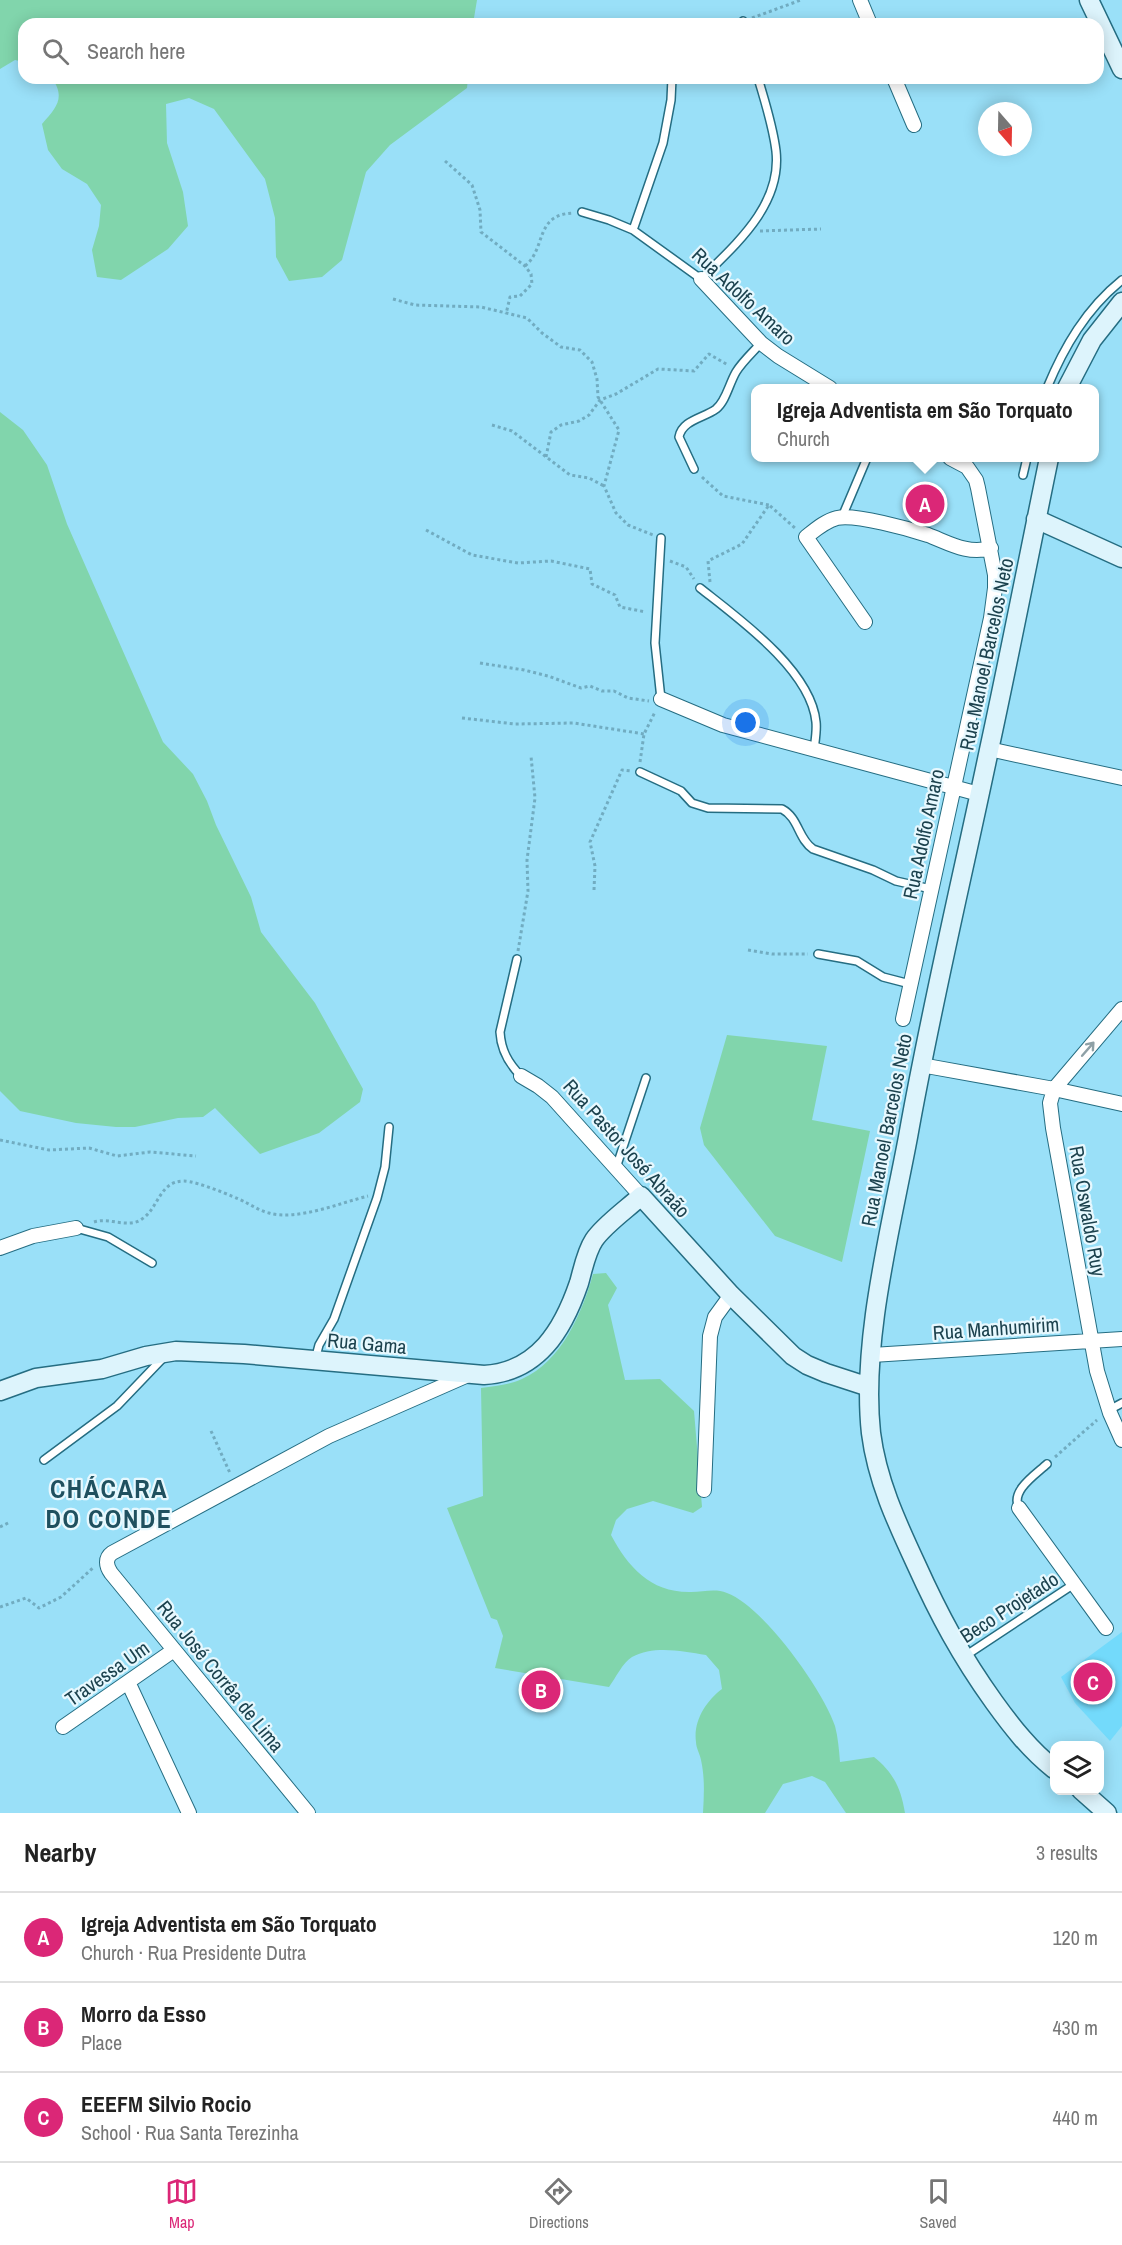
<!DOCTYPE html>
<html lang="en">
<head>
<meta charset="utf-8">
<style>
	:root { --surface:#fff; --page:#f6f6f6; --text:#222; --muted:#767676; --line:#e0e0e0; --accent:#db2777 }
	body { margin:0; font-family:"Archivo Narrow",sans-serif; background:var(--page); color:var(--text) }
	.controls { position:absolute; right:18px; bottom:18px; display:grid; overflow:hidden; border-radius:12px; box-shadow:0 3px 15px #0003 }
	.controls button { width:54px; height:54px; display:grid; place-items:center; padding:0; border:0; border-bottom:2px solid var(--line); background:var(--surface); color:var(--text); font:30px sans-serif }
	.compass { position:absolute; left:978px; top:102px; width:54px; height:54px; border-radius:50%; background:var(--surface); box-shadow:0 3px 15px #0003; rotate:160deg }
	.you { position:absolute; left:746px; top:723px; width:21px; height:21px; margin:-15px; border:4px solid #fff; border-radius:50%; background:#1a73e8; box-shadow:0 0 0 9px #1a73e833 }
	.badge { display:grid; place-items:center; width:39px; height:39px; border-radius:50%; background:var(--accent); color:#fff; font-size:20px; font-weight:700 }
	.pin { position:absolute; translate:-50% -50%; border:3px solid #fff; box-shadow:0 2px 6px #0006 }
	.popup { position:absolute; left:751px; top:384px; width:348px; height:78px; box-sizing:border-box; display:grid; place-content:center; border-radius:12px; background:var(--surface); filter:drop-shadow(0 2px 4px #0005); font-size:20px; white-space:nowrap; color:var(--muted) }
	.popup b { font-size:22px; color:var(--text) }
	.popup::after { content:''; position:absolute; left:50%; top:100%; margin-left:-12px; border:12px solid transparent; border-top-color:var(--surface) }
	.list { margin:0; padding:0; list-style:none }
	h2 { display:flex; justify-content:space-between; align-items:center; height:78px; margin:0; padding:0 24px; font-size:26px }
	h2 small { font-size:20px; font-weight:400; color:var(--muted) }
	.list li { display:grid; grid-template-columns:39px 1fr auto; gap:18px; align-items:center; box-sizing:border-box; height:90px; padding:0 24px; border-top:2px solid var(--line) }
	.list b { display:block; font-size:22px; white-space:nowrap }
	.list p { margin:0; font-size:20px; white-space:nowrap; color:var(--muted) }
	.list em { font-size:20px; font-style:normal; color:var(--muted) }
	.icon { flex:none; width:33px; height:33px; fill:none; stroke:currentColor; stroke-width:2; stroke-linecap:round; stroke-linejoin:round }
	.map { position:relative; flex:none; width:1122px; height:1813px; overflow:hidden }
	.search { position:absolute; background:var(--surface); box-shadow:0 3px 15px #0003; left:18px; right:18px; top:18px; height:66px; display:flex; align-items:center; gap:15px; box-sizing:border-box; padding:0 21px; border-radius:18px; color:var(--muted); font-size:22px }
	.sheet { height:348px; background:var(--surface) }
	nav { display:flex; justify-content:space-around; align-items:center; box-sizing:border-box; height:84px; border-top:2px solid var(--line); background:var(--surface); font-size:16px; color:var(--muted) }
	nav a { display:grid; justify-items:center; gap:3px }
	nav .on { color:var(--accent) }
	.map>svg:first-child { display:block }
	.built { fill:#73dafb }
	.green { fill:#81d5ac }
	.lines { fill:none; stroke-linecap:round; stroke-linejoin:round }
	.lane-casing { stroke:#256d82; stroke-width:10 }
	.street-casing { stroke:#256d82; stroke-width:16 }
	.secondary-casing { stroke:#256d82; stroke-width:21 }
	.path { stroke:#71acc1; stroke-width:3; stroke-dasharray:3 3; stroke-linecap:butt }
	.lane { stroke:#fff; stroke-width:7 }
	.street { stroke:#fff; stroke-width:14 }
	.secondary { stroke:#ddf4fc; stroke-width:18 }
	.oneway { stroke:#8ea0a6 }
	.labels { text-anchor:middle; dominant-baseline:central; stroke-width:4.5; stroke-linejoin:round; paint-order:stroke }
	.street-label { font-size:20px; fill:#1c424e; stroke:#e7f8fe }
	.district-label { font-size:26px; font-weight:bold; letter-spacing:1.5px; fill:#1f505f; stroke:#e7f8fe }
</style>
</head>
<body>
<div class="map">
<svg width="1122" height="1813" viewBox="0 0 1122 1813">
	<rect width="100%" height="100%" fill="#9ae0f8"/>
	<path class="built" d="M1122 1632V1726L1110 1741 1075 1703 1061 1677Z"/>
	<path class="green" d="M0 0H477L473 24H24V62L15 60 0 69Z
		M52 78H468L467 88 390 145 366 172 342 260 322 277 289 281 276 257 275 218 265 179 214 109 189 98 166 104 167 143 183 192 188 226 168 249 121 280 97 277 92 250 99 226 101 205 87 184 62 169 48 150 42 124C56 108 66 98 52 78Z
		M0 412 23 430 47 465 67 524 163 742 193 774 207 801 216 825 251 897 261 932 315 1003 363 1089 360 1102 319 1133 260 1154 215 1108 203 1117 178 1118 135 1127H116L76 1123 20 1111 0 1091Z
		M727 1035 827 1046 812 1120 870 1131 842 1262 775 1236 704 1145 700 1128Z
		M606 1273 617 1288 608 1305 625 1380 660 1379 694 1411 702 1507 693 1513 653 1501 627 1509 616 1520 611 1535C628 1567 651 1593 691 1592 704 1592 715 1588 727 1593 763 1606 823 1690 835 1726 838 1737 839 1750 840 1762L874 1757C894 1773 901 1789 905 1813H846L825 1782 812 1776 783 1784 765 1813H703C704 1795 705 1778 701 1760 700 1754 696 1748 696 1742 693 1721 706 1701 722 1689L719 1670 706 1655C682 1651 654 1645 632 1657 623 1662 615 1679 609 1687L495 1668 503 1636 497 1620 491 1618 447 1508 483 1496 481 1388C495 1386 509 1385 522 1379 562 1361 582 1313 593 1274Z"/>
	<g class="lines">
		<defs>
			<path id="lane" d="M743 21 744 24
				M582 212 609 220 633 230 701 279C736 244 782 205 776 151 773 126 765 102 758 78
				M633 230 663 143 671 100 672 78
				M1047 388C1064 347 1086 309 1122 280
				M694 469 679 437C682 420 704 418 716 409 726 401 729 384 736 372 742 362 753 352 761 343
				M1023 475 1027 458
				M842 517 867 458
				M661 538 655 643 661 699
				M700 588C738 618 811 670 816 722 817 731 815 741 814 750
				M640 772 681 791 692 803 708 808 782 809C799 818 798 839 813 849L873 870 896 881 931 889
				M818 954 857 961 883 977 910 984
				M517 959 500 1032C501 1050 508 1063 521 1076
				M616 1168 646 1078
				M76 1228 108 1237 152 1263
				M315 1360 319 1345 334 1319 377 1198 385 1167 389 1127
				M1109 1410 1122 1403
				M44 1460 117 1406 163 1358
				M1019 1508C1010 1491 1035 1475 1047 1464
				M965 1656 1074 1584"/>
			<path id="street" d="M860 0 870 24
				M894 78 914 125
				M701 279 761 343 778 356 830 388
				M865 622 806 537C815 530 825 521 837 518 856 514 909 529 928 535 949 543 968 555 991 548
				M661 699 723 725 979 794
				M989 749 1122 778
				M1122 1009 1054 1089 1050 1103 1053 1128 1097 1371 1110 1413 1122 1440
				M903 1019 991 618 995 588V575L978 488 976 480 967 467 950 458
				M921 1065 1054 1089 1122 1104
				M521 1076 538 1086 552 1097 641 1196
				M0 1248 33 1236 76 1228
				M872 1355 1122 1339
				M704 1490 710 1336 715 1317 731 1295
				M1019 1508 1106 1628
				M128 1682 189 1813
				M63 1727 174 1650
				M308 1813 111 1573C106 1566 105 1558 112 1553L329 1436 468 1375"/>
			<path id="secondary" d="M1089 0 1122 69
				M1067 388 1092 340 1122 302
				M1049 458C1029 555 1010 653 989 750 962 879 931 1007 908 1137 891 1228 861 1342 871 1433 877 1480 896 1521 916 1564 939 1615 961 1656 994 1702 1012 1727 1030 1750 1054 1769
				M1036 519 1122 558
				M0 1391 36 1378 102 1369 146 1356 176 1351 244 1354 484 1375C538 1372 563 1330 579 1283 583 1269 586 1252 594 1240 604 1225 627 1209 641 1196L731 1295 793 1356 807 1365 826 1373 869 1387
				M1081 1790 1107 1813"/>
		</defs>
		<use href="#lane" class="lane-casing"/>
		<use href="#street" class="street-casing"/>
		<use href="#secondary" class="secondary-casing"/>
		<path class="path" d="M752 18 801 0
			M445 161 472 185 480 210 481 232 525 266 531 274 532 284 520 296 510 297 506 314
			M760 231 821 229
			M525 266C547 248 534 214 574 213
			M393 299 415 305 481 307 527 318 542 333 561 347 580 350 592 362 597 379 598 397 619 430 604 486 616 513 628 525 653 535
			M492 425 512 431 570 475 589 478 604 486
			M546 457 551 432 561 425 579 421 589 415 600 400 616 394 658 369 694 371 709 354 728 365
			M702 477 723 496 769 505
			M426 530 472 555 518 563 551 561 590 569 592 584 615 595 620 607 646 612
			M670 561 686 567 694 579
			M710 582 708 561 742 544 769 505 795 528
			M480 663 524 670 548 676 581 688 590 686 602 691H614L628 698 649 701
			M462 718 515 724 574 723 644 734
			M640 762 644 734 655 712
			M594 890 595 866 590 842 622 770 631 771
			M748 950 772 954H808
			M518 951 528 891 527 860 535 798 531 756
			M0 1140 49 1150 89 1148 117 1156 150 1152 196 1156
			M94 1222C110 1217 128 1229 142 1219 159 1208 159 1181 184 1181 196 1181 233 1196 245 1202 253 1206 260 1211 269 1213 297 1221 340 1203 368 1196
			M211 1431 230 1473
			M1055 1457 1097 1420
			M0 1527 10 1522
			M0 1607 26 1598 39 1608 61 1597 94 1567"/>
		<use href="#lane" class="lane"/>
		<use href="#street" class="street"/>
		<use href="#secondary" class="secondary"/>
	</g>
	<defs><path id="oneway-shaft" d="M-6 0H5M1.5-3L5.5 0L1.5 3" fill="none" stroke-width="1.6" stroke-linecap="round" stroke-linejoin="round" transform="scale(1.5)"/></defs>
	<use class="oneway" href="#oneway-shaft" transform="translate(1088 1049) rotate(-49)"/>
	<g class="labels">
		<g class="street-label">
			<text transform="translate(744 296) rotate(43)">Rua Adolfo Amaro</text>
			<text transform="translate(986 654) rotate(-78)">Rua Manoel Barcelos Neto</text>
			<text transform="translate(923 834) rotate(-78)">Rua Adolfo Amaro</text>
			<text transform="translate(886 1130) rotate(-79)">Rua Manoel Barcelos Neto</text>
			<text transform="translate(627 1148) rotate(48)">Rua Pastor José Abraão</text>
			<text transform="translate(1088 1211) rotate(80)">Rua Oswaldo Ruy</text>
			<text transform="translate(996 1328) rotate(-4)">Rua Manhumirim</text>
			<text transform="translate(367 1343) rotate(5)">Rua Gama</text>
			<text transform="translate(1009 1607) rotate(-33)">Beco Projetado</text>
			<text transform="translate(107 1673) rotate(-35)">Travessa Um</text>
			<text transform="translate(221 1676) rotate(51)">Rua José Corrêa de Lima</text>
		</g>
		<g class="district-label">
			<text x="109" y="1488">CHÁCARA<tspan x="109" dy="30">DO CONDE</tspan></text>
		</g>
	</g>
</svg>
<div class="controls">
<button><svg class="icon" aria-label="layers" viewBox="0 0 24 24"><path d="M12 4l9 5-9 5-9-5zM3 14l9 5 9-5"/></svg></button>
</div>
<svg class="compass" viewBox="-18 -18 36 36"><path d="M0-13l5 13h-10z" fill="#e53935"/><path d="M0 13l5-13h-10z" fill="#767676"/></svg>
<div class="you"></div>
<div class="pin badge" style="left:925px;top:504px">A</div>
<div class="popup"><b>Igreja Adventista em São Torquato</b>Church</div>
<div class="pin badge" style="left:541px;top:1690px">B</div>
<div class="pin badge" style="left:1093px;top:1682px">C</div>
<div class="search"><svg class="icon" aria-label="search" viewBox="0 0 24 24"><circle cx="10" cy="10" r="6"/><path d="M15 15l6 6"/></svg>Search here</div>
</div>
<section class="sheet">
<h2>Nearby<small>3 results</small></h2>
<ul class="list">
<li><span class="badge">A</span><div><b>Igreja Adventista em São Torquato</b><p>Church · Rua Presidente Dutra</p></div><em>120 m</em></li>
<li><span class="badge">B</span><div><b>Morro da Esso</b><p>Place</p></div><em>430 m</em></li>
<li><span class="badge">C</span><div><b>EEEFM Silvio Rocio</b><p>School · Rua Santa Terezinha</p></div><em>440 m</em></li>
</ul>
</section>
<nav>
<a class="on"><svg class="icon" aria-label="map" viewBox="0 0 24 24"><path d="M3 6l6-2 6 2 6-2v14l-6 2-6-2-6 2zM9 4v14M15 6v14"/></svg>Map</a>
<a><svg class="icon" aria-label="directions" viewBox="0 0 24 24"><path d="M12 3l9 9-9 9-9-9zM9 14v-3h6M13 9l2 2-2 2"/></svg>Directions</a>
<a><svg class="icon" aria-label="saved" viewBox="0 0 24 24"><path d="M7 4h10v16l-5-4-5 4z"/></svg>Saved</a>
</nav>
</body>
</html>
